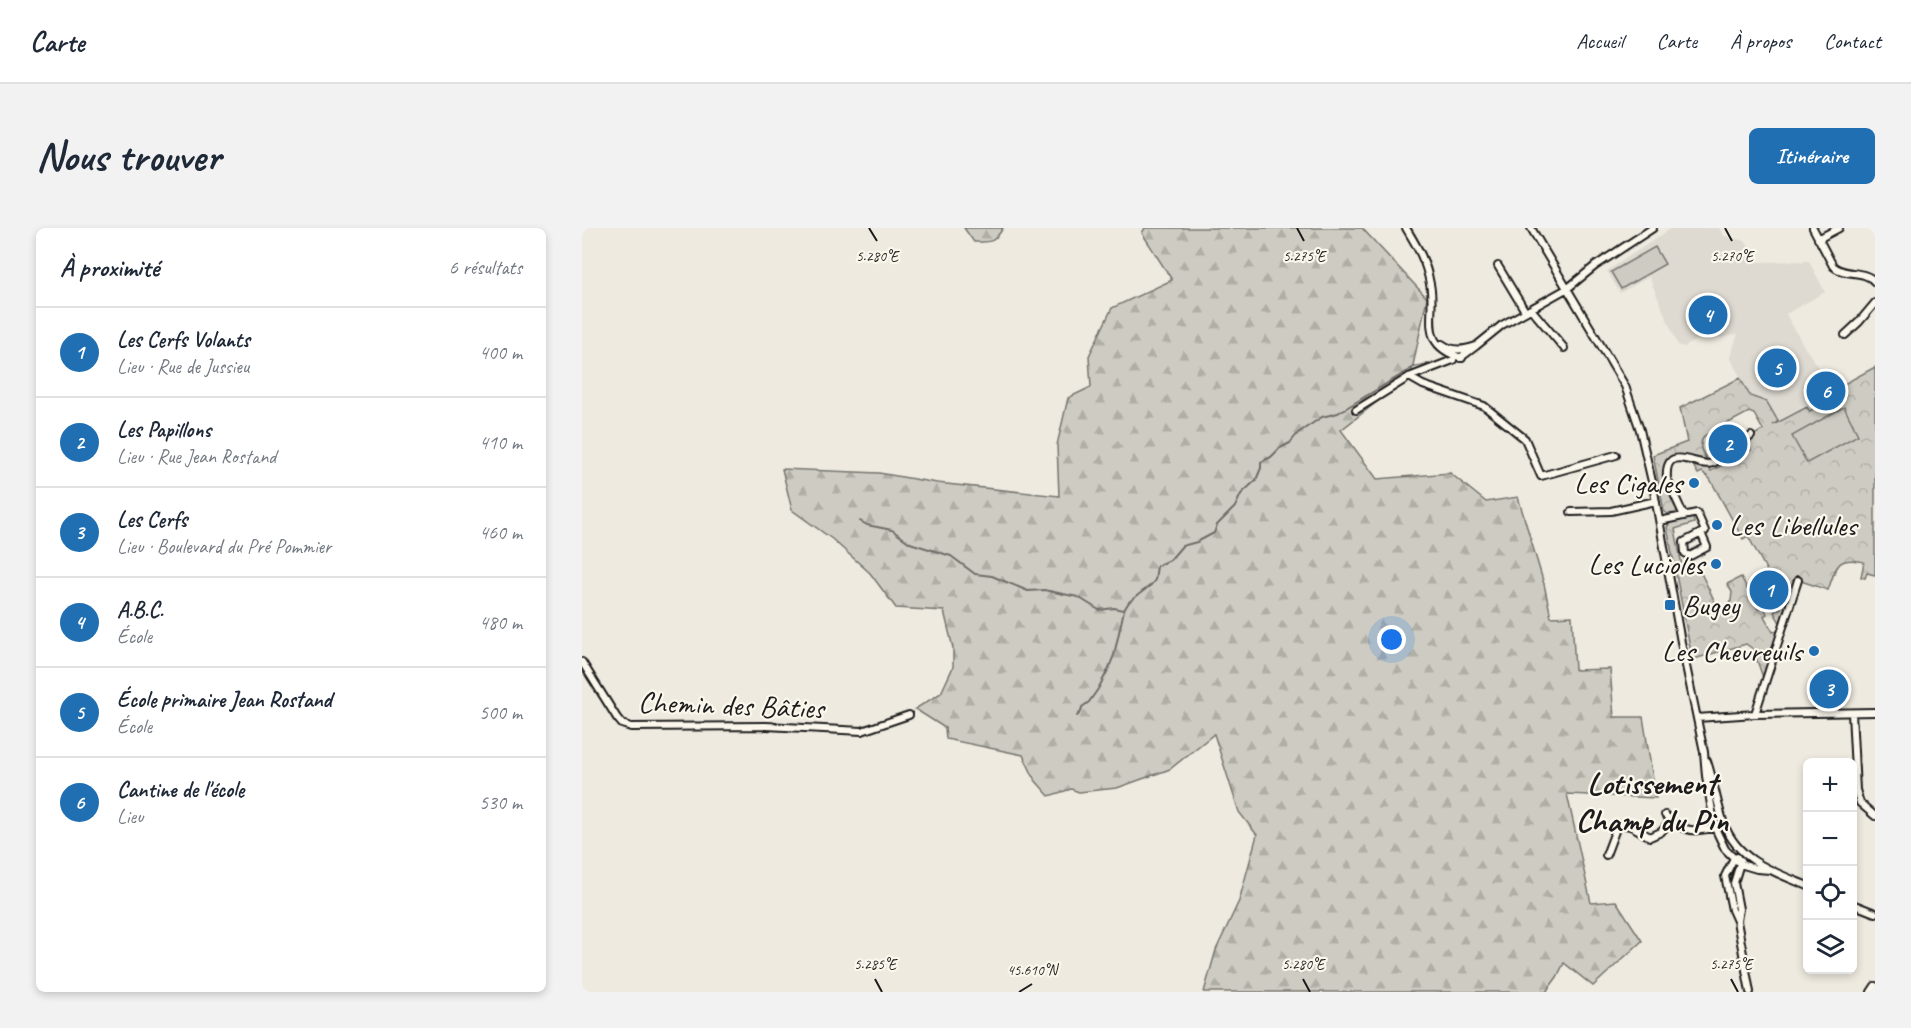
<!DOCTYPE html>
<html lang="fr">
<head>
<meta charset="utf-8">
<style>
	:root { --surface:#fff; --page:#f2f2f3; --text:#1f2937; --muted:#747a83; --line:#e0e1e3; --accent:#1f6fb2 }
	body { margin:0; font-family:Caveat,sans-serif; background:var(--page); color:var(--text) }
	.controls { position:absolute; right:18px; bottom:18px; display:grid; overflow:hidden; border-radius:9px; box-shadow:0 3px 9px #0003 }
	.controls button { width:54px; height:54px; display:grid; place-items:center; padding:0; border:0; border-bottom:2px solid var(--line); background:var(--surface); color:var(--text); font:30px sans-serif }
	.you { position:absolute; left:810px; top:412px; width:21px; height:21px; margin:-15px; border:4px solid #fff; border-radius:50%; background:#1a73e8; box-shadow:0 0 0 9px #1a73e833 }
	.badge { display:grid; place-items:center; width:39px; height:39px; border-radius:50%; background:var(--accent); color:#fff; font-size:20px; font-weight:700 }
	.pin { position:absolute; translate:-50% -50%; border:3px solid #fff; box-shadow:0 2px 6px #0006 }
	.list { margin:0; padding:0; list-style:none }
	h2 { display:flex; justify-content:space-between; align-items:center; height:78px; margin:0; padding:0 24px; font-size:26px }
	h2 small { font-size:20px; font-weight:400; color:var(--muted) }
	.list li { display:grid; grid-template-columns:39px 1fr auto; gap:18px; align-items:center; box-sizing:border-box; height:90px; padding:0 24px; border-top:2px solid var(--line) }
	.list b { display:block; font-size:22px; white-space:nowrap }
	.list p { margin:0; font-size:20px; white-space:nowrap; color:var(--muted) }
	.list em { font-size:20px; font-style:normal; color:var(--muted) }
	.icon { flex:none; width:33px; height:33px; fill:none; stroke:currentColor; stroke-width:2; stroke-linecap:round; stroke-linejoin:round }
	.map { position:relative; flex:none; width:1293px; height:764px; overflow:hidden; border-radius:9px }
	header { display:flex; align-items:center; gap:36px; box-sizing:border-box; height:84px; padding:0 30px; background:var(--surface); border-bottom:2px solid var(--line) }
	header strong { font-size:28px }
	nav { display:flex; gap:33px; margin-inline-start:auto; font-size:21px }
	.intro { display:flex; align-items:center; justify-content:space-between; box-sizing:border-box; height:144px; padding:0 36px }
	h1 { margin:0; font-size:42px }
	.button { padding:15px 27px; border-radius:9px; background:var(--accent); color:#fff; font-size:21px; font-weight:700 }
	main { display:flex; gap:36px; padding:0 36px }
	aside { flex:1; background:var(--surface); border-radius:9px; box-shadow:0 3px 9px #0003 }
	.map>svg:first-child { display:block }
	.built { fill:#dedad1 }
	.forest { fill:url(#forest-firs); stroke:#75746f; stroke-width:1.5 }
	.park { fill:url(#park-crowns); stroke:#75746f; stroke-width:1.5 }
	.garden { fill:#ceccc2; stroke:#75746f; stroke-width:1.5 }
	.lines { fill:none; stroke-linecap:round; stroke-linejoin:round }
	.stream { stroke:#6f6d69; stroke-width:2 }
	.minor-casing { stroke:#1c1c1c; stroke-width:10 }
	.minor { stroke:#fbf7ec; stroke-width:6 }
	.ticks { fill:none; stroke:#1c1c1c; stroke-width:2 }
	.poi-dot { fill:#1f6fb2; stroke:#fbf7ec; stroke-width:2 }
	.labels { text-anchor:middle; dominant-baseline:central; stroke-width:4.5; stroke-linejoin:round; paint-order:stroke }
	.poi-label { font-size:30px; fill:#1c1c1c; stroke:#fbf7ec; text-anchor:end }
	.street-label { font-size:30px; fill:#1c1c1c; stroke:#fbf7ec }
	.neighbourhood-label { font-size:32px; font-weight:bold; fill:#1c1c1c; stroke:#fbf7ec }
	.ticks-label { font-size:15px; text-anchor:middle; fill:#1c1c1c; stroke:#fbf7ec; stroke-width:4.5; stroke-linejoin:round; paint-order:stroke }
</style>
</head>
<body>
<header>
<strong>Carte</strong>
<nav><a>Accueil</a><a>Carte</a><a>À propos</a><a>Contact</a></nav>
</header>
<div class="intro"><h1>Nous trouver</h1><a class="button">Itinéraire</a></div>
<main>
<aside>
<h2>À proximité<small>6 résultats</small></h2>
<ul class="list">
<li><span class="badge">1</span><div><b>Les Cerfs Volants</b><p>Lieu · Rue de Jussieu</p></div><em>400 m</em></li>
<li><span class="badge">2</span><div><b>Les Papillons</b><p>Lieu · Rue Jean Rostand</p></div><em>410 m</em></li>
<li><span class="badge">3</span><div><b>Les Cerfs</b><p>Lieu · Boulevard du Pré Pommier</p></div><em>460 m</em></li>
<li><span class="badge">4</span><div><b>A.B.C.</b><p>École</p></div><em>480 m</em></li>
<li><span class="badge">5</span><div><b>École primaire Jean Rostand</b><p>École</p></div><em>500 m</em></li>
<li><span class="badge">6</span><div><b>Cantine de l'école</b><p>Lieu</p></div><em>530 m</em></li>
</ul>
</aside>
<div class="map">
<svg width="1293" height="764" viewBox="0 0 1293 764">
	<defs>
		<pattern id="forest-firs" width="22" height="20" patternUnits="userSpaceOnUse" patternTransform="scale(1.5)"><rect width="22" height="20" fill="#ceccc2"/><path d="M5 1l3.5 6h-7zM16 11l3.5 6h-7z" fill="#b0afa6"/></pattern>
		<pattern id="park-crowns" width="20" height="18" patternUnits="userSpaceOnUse" patternTransform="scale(1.5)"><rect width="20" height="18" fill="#ceccc2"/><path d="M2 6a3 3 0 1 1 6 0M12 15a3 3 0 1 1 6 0" fill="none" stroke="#b0afa6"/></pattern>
	</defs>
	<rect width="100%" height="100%" fill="#eeeadf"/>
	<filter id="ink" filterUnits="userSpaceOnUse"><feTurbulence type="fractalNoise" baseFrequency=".0167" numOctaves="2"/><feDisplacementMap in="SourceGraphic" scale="12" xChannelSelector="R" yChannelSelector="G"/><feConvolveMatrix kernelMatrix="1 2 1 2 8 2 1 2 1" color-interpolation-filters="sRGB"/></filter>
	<g filter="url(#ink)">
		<path class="built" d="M1090 0H1137L1142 8 1163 13 1177 34 1227 33 1243 64 1204 86 1223 120 1253 161 1251 163 1254 168 1228 182 1225 177 1196 193 1185 174 1168 168 1148 129 1156 106 1139 110 1127 105 1102 119 1096 117 1067 49 1038 65 1025 43Z"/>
		<path class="forest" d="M382 0H421C412 15 409 14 392 14Z
			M563 0H780L845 70 829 147 759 202 795 251 868 245 904 274 936 269 962 356 969 389 990 388 993 442 1028 441 1032 489H1061L1074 570 985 566 1009 675 1034 673 1060 713 1011 758 982 735 975 749 964 764H622L634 722 657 673 675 607 657 584 632 506 588 541 535 560 497 564 489 561 467 568 453 552 441 527 364 511 363 500 333 481 359 465 371 439V420L362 383 314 380 288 345 250 311 210 282 200 241 297 245 355 255 477 268 475 217 486 170 509 159 507 128 530 80 590 52 560 5Z"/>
		<path class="park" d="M1293 139V347L1285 345 1283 350 1279 349 1282 334C1254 327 1254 340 1246 362L1216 352 1203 394 1197 393 1192 384 1199 380 1195 371 1199 369 1166 308 1161 311 1128 251 1120 244 1116 246 1111 237 1117 240 1126 239 1129 243 1169 222 1167 215 1172 207 1181 202 1172 186 1167 184 1122 208C1115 220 1121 226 1128 236L1107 230 1091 233 1084 244 1096 282 1093 285 1086 286 1082 283 1071 227 1105 214 1098 180 1158 150 1168 168 1185 174 1196 193 1191 197 1225 179 1228 183 1254 168 1251 162Z
			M1111 289 1112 295 1093 301 1101 343 1115 337 1135 378 1137 380 1145 378 1149 373 1150 364 1145 356 1159 349 1176 381 1182 378 1185 386 1182 388 1191 404 1195 403 1200 405 1183 455 1171 421 1164 416 1112 431 1110 430 1085 299 1090 293Z"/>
		<path class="garden" d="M1073 19 1083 36 1039 61 1029 44Z
			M1262 179 1276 207 1225 235 1210 208Z"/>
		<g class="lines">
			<path class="stream" d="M278 293 285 297 310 302 328 315 369 328 393 346 410 348 446 363 462 362 496 369 517 382 532 380 541 382
				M495 488 499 484 500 479 507 474 516 461 526 442 532 427 542 382 547 374 569 357 573 352 575 338 588 332 600 318 615 314 632 305 635 297 653 279 659 266 674 252 679 240V234L689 229 698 220 708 215 716 205 740 189 756 185 832 139 846 136"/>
			<defs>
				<path id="minor" d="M824 0C836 20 844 33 848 56 855 88 834 116 880 130
					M949 0 1043 158 1058 202 1071 258 1099 414 1122 524 1124 548 1133 600 1143 621 1158 636 1175 641 1188 642
					M1231 0 1251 38C1263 49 1282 41 1293 54
					M1236 11 1257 0
					M916 38 943 83
					M949 81 982 120
					M1263 107 1277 94 1293 75
					M860 116C871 124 882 122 894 118L878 130
					M894 118 920 97 986 60 1013 38 1071 0
					M827 149 841 157 902 178 943 211 959 248 1034 227
					M774 182 827 149 871 132
					M989 284 1029 283 1074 273
					M1102 288 1085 251C1082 212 1117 241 1131 235 1139 231 1153 225 1160 219 1164 215 1164 211 1169 208
					M1078 293 1115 285 1123 303 1102 314 1103 325 1108 328 1125 319 1119 305
					M0 434 35 490 40 496 49 499 184 498 280 503 327 487
					M1270 485 1274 562 1278 575 1293 588
					M1173 486 1216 352
					M1115 490 1173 486 1293 484
					M1125 533C1132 554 1135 576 1142 596 1156 633 1192 644 1226 658
					M1083 587C1103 608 1117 603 1143 598
					M1024 627 1035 598C1048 594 1057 603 1068 609L1079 604 1089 593
					M1155 629 1152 630 1143 648 1150 682 1155 693 1168 764
					M1270 676 1293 685
					M1155 693 1157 681 1152 655 1159 632
					M1289 764 1293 758"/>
			</defs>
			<use href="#minor" class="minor-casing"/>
			<use href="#minor" class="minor"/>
		</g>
	</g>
	<path class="ticks" d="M287 0 295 13M715 0 722 13M1143 0 1150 13M293 751 300 764M721 751 728 764M1149 751 1156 764M437 764 450 756"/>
	<g class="poi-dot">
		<circle cx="1112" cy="255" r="6"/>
		<circle cx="1135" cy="297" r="6"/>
		<circle cx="1134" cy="336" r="6"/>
		<rect x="1082" y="371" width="12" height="12" rx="3"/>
		<circle cx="1232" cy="423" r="6"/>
	</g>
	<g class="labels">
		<g class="poi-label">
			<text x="1100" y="255">Les Cigales</text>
			<text x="1147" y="297" text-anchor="start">Les Libellules</text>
			<text x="1122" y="336">Les Lucioles</text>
			<text x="1100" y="377" text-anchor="start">Bugey</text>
			<text x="1220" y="423">Les Chevreuils</text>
		</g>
		<g class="street-label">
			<text transform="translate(149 477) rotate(2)">Chemin des Bâties</text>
		</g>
		<g class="neighbourhood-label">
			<text x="1070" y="555">Lotissement<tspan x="1070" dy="37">Champ du Pin</tspan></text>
		</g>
	</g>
	<g class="ticks-label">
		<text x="295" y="33">5.280°E</text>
		<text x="722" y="33">5.275°E</text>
		<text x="1150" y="33">5.270°E</text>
		<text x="293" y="741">5.285°E</text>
		<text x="721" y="741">5.280°E</text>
		<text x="1149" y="741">5.275°E</text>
		<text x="450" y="747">45.610°N</text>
	</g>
</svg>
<div class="controls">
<button>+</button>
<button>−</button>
<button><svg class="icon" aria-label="locate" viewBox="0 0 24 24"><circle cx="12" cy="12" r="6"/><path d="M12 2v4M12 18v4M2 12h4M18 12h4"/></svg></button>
<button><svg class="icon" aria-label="layers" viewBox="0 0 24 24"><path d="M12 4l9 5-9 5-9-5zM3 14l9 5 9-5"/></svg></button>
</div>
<div class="you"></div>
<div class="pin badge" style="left:1187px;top:362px">1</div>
<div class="pin badge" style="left:1146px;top:216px">2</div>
<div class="pin badge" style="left:1247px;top:461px">3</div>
<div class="pin badge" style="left:1126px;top:87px">4</div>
<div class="pin badge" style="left:1195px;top:140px">5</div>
<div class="pin badge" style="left:1244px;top:163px">6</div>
</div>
</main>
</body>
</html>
